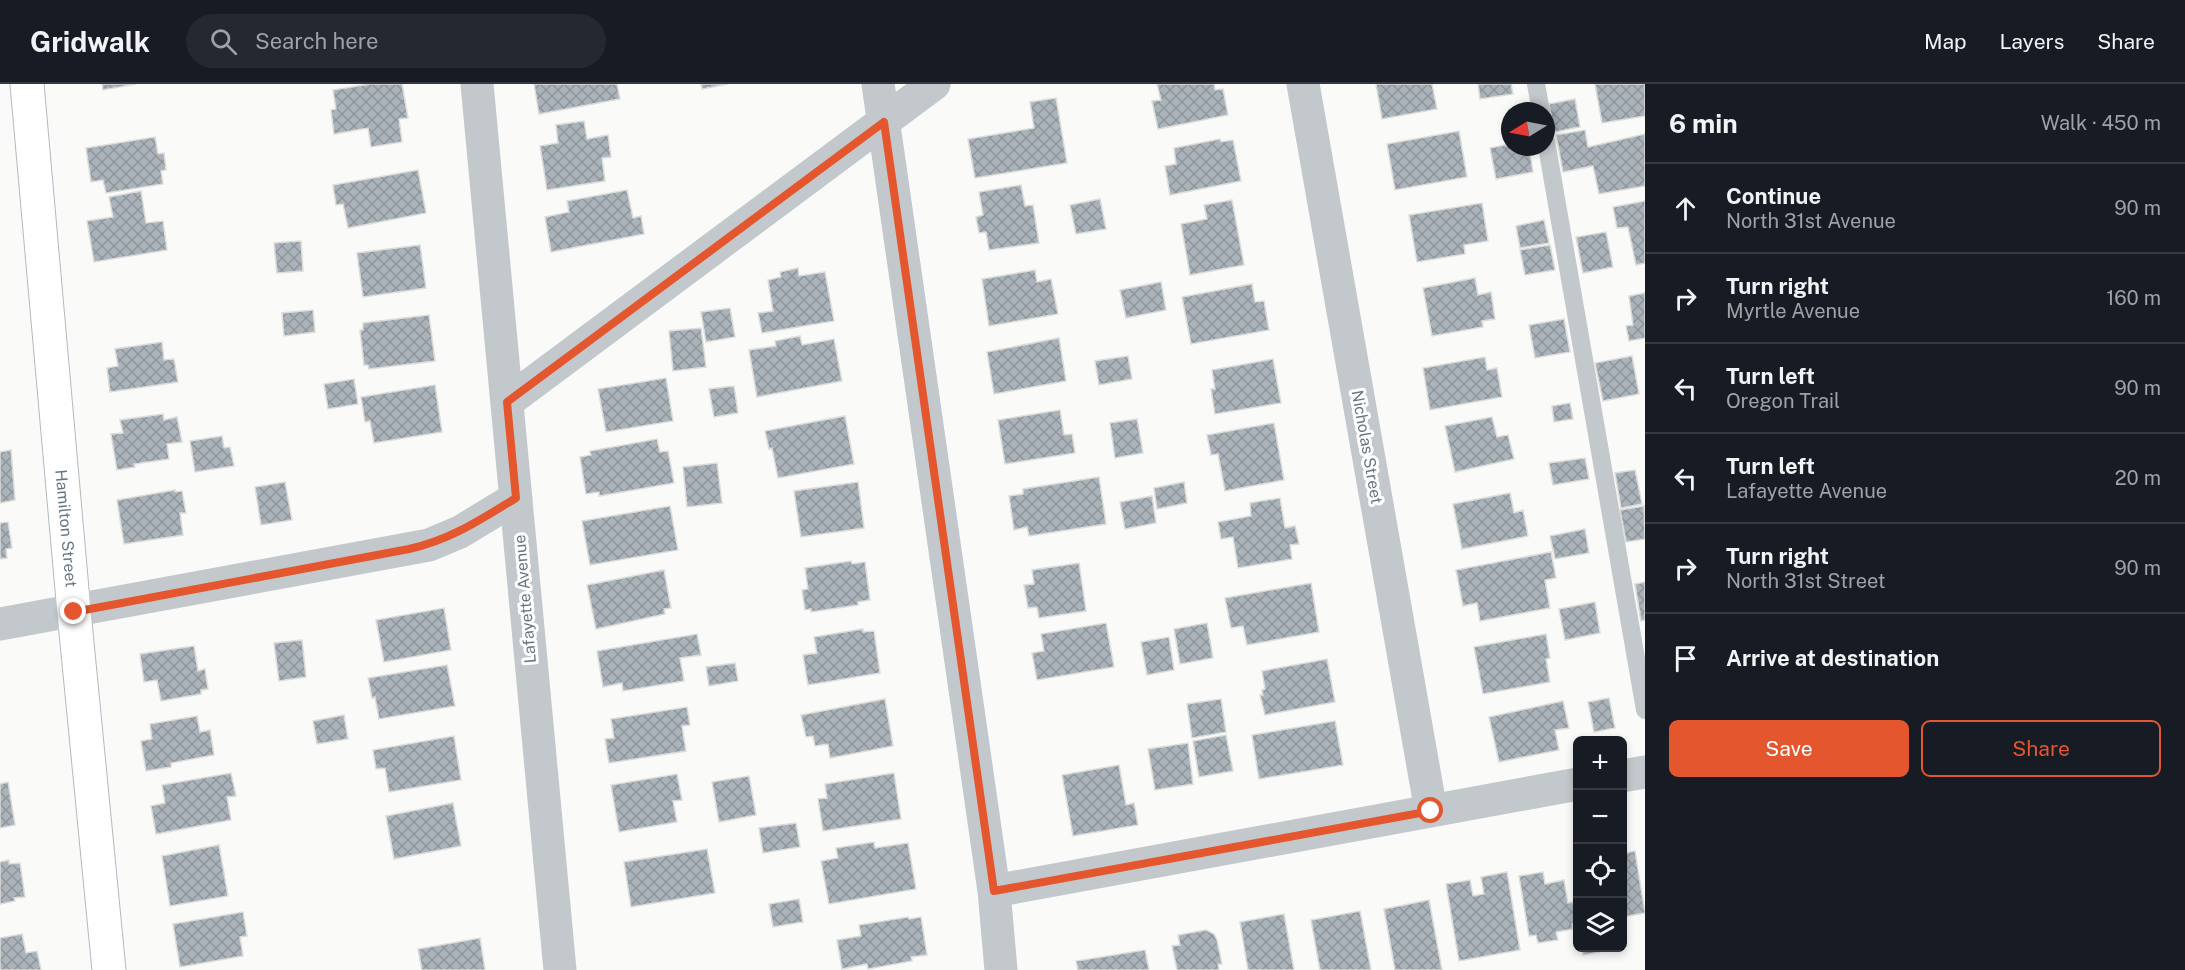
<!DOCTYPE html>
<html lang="en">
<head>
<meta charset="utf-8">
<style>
	:root { --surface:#171b24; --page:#242831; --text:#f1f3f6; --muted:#9ea1a6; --line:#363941; --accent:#e4572e }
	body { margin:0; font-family:"Public Sans",sans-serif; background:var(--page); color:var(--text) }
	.controls { position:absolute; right:18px; bottom:18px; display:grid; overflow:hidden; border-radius:9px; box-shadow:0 3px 9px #0003 }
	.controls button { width:54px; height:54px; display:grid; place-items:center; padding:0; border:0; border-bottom:2px solid var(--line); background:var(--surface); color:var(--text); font:30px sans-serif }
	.compass { position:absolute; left:1501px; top:18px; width:54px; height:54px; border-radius:50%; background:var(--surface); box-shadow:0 3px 9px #0003; rotate:260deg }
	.stop { position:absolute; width:18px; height:18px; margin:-14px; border:4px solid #e4572e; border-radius:50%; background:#fff }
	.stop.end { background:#e4572e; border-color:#fff; box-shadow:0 2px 6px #0008 }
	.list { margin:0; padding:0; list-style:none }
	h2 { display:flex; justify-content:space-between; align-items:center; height:78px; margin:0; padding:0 24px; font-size:26px }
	h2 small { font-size:20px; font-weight:400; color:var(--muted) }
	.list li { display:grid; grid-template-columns:39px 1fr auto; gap:18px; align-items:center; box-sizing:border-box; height:90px; padding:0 24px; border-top:2px solid var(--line) }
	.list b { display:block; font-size:22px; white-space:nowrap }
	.list p { margin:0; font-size:20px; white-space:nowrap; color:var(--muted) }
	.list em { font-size:20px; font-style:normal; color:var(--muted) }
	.actions { display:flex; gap:12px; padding:18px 24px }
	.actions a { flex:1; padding:14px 0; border:2px solid var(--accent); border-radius:9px; text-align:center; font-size:21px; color:var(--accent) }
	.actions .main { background:var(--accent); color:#fff }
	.icon { flex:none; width:33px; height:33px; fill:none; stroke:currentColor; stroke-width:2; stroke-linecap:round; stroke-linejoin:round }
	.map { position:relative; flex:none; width:1645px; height:886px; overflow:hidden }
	header { display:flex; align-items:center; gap:36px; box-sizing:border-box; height:84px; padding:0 30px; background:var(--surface); border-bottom:2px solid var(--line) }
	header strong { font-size:28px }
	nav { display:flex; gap:33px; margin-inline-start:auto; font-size:21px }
	.search { width:420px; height:54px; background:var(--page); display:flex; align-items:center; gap:15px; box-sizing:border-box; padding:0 21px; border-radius:33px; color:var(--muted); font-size:22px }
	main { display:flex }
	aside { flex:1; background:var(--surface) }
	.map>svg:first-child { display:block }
	.building { fill:url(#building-cross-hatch); stroke:#dcdcda; stroke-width:1.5 }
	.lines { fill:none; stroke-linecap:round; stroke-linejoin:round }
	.secondary-casing { stroke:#b3babf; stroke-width:35 }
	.service { stroke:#c3c8cc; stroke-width:18 }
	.minor { stroke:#c3c8cc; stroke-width:33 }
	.secondary { stroke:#fff; stroke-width:33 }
	.route { stroke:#e4572e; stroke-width:8 }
	.labels { text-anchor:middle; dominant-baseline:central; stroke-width:6; stroke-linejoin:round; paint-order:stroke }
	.street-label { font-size:16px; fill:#657683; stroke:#fff }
</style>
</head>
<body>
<header>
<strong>Gridwalk</strong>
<div class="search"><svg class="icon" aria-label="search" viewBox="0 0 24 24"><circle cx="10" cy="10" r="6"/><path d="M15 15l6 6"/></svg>Search here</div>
<nav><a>Map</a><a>Layers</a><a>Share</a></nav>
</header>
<main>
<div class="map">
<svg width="1645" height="886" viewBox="0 0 1645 886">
	<defs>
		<pattern id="building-cross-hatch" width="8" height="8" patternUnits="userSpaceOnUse" patternTransform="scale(1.5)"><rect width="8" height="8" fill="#aab3b9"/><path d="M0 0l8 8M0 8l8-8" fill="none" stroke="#8e969c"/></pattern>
	</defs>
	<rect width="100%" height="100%" fill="#fafaf8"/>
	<path class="building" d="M102 0H136L103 6Z
		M370 0H402L408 34 399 35 402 58 371 63 368 44 334 50 331 26 336 25 333 6Z
		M534 0H617L620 15 539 30Z
		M701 0H728L702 5Z
		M1157 0H1214L1215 6 1223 5 1228 31 1158 45 1152 17 1161 16Z
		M1376 0H1432L1437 25 1382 35Z
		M1478 0H1511L1513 10 1480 15Z
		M1595 0H1645V32L1602 39Z
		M1056 14 1067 79 975 94 968 55 1034 44 1030 18Z
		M1575 15 1580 43 1554 48 1549 20Z
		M584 37 587 55 608 51 611 73 602 74 605 97 547 106 540 62 558 59 556 41Z
		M1585 46 1588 63 1645 50V102L1599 110 1593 82 1563 88 1556 51Z
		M1459 47 1467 93 1395 106 1387 60Z
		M155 53 158 70 164 69 166 86 161 87 163 100 106 109 103 96 91 98 86 64Z
		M1220 55 1221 58 1233 56 1241 97 1170 111 1165 82 1176 80 1174 64Z
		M1510 60V63H1529L1533 88 1496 95 1490 64Z
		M418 86 426 129 348 144 343 120 336 121 333 101Z
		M1021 101 1025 122 1033 121 1039 159 989 166 986 148 979 149 976 133 983 131 979 108Z
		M627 106 633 134 641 132 644 150 551 168 545 133 569 128 567 117Z
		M141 107 146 139 163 137 167 166 94 178 87 137 113 133 109 113Z
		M1100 115 1106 145 1076 150 1070 121Z
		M1232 116 1244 181 1190 191 1181 140 1207 135 1204 121Z
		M1645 117V179L1636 181 1628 143 1617 144 1613 123Z
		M1482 119 1488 157 1464 161 1465 170 1417 178 1409 131Z
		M1544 136 1549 159 1520 164 1516 142Z
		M1606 148 1613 183 1583 189 1576 153Z
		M301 157 303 187 277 189 274 159Z
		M420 161 426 204 363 213 357 169Z
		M1550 161 1555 186 1525 191 1520 166Z
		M798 184 799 192 825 188 834 237 762 249 758 229 773 227 768 196 781 193 780 188Z
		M1035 186 1037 198 1051 195 1058 230 989 242 982 195Z
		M1475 194 1478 211 1491 208 1495 235 1482 237 1483 243 1432 252 1423 204Z
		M1161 198 1166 226 1126 234 1120 206Z
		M1252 200 1255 218 1264 217 1269 246 1191 260 1182 213Z
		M1645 209V254L1629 257 1626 242 1633 241 1629 212Z
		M730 224 735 253 706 258 701 228Z
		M313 226 315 248 284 252 282 229Z
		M429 231 435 277 369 285 368 281H364L360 246H363V239Z
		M1564 235 1570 268 1535 274 1529 241Z
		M701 244 706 283 673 287 669 247Z
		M800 252 802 261 834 255 842 297 757 313 749 266 776 262 775 257Z
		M1059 254 1066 297 994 310 987 268Z
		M162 258 164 276 174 275 178 298 110 308 107 284 118 282 115 265Z
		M1128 272 1132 295 1099 301 1095 277Z
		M1632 272 1639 310 1603 317 1595 279Z
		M1485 273 1487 286 1497 284 1502 313 1430 326 1423 284Z
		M1273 275 1281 319 1215 330 1211 305H1215L1212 286Z
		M666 294 673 337 606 348 598 305Z
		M354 295 358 320 328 325 324 300Z
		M435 301 442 348 374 359 370 337 365 338 361 313Z
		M734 302 738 329 714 333 709 305Z
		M1570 319 1573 335 1554 338 1552 322Z
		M1060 326 1064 351 1072 350 1075 369 1005 380 998 336Z
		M163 330 164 336 177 333 182 358 167 360 169 375 134 380 135 383 117 386 111 350 123 349 120 336Z
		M845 332 854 380 778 394 772 364 769 365 765 347Z
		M1492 333 1497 353 1508 351 1514 375 1455 388 1445 342Z
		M1137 335 1143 369 1115 374 1110 339Z
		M1274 339 1284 396 1225 407 1218 370 1211 371 1207 351Z
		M222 352 224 364 230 363 234 382 195 388 190 357Z
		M657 355 660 368 668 367 674 399 599 412V408L586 410 580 373 591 371 590 367Z
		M11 366 15 416 0 419V368Z
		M1585 374 1589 395 1553 401 1549 379Z
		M717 379 722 419 687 423 683 383Z
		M1635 386 1642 420 1621 424 1615 389Z
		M1099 393 1106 440 1029 452 1027 443 1014 446 1009 412 1023 410V405Z
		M285 398 292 436 261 441 255 403Z
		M858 398 864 444 801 453 794 407Z
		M1184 398 1187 419 1157 425 1154 404Z
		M175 406V408L182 407 186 429H180L183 451 124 460 117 416Z
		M1510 409 1514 429 1523 426 1528 452 1462 465 1453 420Z
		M1152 412 1156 439 1125 445 1120 418Z
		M1280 414 1285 444 1295 442 1299 460 1290 461 1292 475 1238 484 1233 453 1221 455 1218 438 1251 432 1250 419Z
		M670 422 678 466 590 481 582 437Z
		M1644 422 1645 455 1626 458 1620 426Z
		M8 438 12 464 6 465 7 474 0 475V439Z
		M1585 445 1589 469 1555 475 1550 452Z
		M1551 468 1556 494 1545 496 1550 524 1480 537 1477 519 1463 522 1456 486Z
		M851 477 852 480 865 478 870 516 858 518V521L811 528V525L805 526 802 506 808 505 805 484Z
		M1079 479 1086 527 1039 534 1037 523 1028 524 1024 501 1034 500 1032 486Z
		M664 486 671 524 664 525 665 530 596 545 587 501Z
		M1645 498V536L1641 537 1635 500Z
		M1311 499 1319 548 1247 561 1243 542 1231 544 1225 514Z
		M1595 518 1600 549 1565 556 1559 525Z
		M444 524 451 566 384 578 376 536Z
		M1106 539 1114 583 1037 596 1032 569 1044 567 1041 550Z
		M1207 539 1213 574 1180 580 1174 545Z
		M863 545V548L874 547 880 589 808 601 803 571 817 569 814 553Z
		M697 550 701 571 680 574 684 597 623 607 622 599 603 603 597 567Z
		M1546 550 1550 574 1546 575 1550 598 1483 610 1474 563Z
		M1169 553 1174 586 1147 591 1141 558Z
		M302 556 306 593 279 597 274 559Z
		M194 562 198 587 205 585 208 605 201 606V610L161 617 157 596 144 598 140 570Z
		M1327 575 1335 618 1265 631 1260 611H1263L1262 606 1265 605 1262 587Z
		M735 579 738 597 709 602 706 583Z
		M447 581 455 622 379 635 375 613 372 614 368 594Z
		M1609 614 1615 644 1594 648 1588 618Z
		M885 615 893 662 830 674 828 660 815 662 813 652 806 653 801 631Z
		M1221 615 1226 648 1192 654 1187 620Z
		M1563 617 1569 644 1555 646 1559 666 1499 678 1489 633Z
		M687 623 690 641 682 642 686 667 609 679 605 655 614 654 611 635Z
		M344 631 348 655 317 660 313 637Z
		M197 632 200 648 210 646 214 671 171 679V683L146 687 141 657 152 655 150 640Z
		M1335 637 1343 681 1259 695 1252 651Z
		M1226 651 1233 687 1199 693 1193 657Z
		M454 652 461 696 389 708 385 684 376 685 373 666Z
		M1188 659 1193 700 1155 706 1148 665Z
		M1119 681 1126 721 1134 719 1138 741 1073 752 1062 691Z
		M231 689 236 712 227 713 231 736 156 750 151 722 165 719 162 701Z
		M894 689 901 735 823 747 818 715 827 714 825 700Z
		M677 690 682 716 673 717 677 738 619 748 611 701Z
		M749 692 756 731 719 738 712 698Z
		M8 698 15 741 0 744V700Z
		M453 719 461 762 394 775 386 732Z
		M796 739 800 763 763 769 759 744Z
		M874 758 875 764 908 759 916 805 829 820 821 777 838 774 836 764Z
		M219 761 228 812 170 822 162 772Z
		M707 765 715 809 631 823 624 778Z
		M1635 767 1645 829 1622 833V770Z
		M9 776V780L20 779 25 813 14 814 15 817 0 820V778Z
		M1507 788 1520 866 1459 877 1446 800 1470 796 1473 812 1484 810 1481 793Z
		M1543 788 1545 800 1564 796 1568 819 1573 818 1577 839 1572 840 1573 845 1556 848 1558 856 1538 859 1536 851 1529 852 1519 792Z
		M799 815 803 838 773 843 769 820Z
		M1429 816 1442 886H1395L1384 825Z
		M1360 827 1371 886H1320L1311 836Z
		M243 828 247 852 240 853 243 872 180 883 173 840Z
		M1284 830 1294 886H1248L1240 838Z
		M908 833 909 835 921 833 927 871 911 873 912 877 868 885 867 880 842 885 837 856 861 852 859 841Z
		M1206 846 1214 850 1217 856 1222 880H1218L1219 886H1177L1172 862 1180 861 1178 851Z
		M22 850 26 869 37 867 41 886H0V854Z
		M480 854 485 886H422L418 865Z
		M1582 864H1599L1600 868 1583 871Z
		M1145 866 1149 886H1078L1076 877Z"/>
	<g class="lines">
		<defs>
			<g id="secondary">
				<path id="s1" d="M27 0 74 528 109 886"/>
			</g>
		</defs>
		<use href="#secondary" class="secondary-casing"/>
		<path class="service" d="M1536 0 1541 27
			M1546 57 1645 626"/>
		<path class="minor" d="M477 0 560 886
			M878 0 994 807 1001 886
			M1303 0 1431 727
			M507 318 934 0
			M0 540 429 461 460 448 516 414
			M1622 692 1645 688
			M994 807 1578 700"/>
		<use href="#secondary" class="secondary"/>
	</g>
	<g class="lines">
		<path class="route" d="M74 528 409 465C450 456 480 436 516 414L507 318 884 38 994 807 1431 727"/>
	</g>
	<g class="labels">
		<g class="street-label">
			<text transform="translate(1367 363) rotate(80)">Nicholas Street</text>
			<text stroke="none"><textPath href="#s1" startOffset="446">Hamilton Street</textPath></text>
			<text transform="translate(525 515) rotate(-95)">Lafayette Avenue</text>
		</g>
	</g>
</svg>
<div class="controls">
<button>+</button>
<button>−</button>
<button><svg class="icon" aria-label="locate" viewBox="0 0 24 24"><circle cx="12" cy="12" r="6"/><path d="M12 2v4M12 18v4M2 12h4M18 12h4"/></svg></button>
<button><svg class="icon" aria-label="layers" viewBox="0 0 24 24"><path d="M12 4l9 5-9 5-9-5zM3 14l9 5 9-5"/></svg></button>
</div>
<svg class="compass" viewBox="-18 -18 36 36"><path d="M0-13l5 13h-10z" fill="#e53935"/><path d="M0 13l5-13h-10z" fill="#9ea1a6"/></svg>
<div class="stop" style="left:1431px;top:727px"></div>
<div class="stop end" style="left:74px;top:528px"></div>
</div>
<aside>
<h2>6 min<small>Walk · 450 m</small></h2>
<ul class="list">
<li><svg class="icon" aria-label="ahead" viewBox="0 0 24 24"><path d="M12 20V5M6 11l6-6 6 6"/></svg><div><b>Continue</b><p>North 31st Avenue</p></div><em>90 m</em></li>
<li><svg class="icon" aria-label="right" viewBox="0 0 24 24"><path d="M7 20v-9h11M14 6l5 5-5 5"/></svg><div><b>Turn right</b><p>Myrtle Avenue</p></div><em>160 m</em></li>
<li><svg class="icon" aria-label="left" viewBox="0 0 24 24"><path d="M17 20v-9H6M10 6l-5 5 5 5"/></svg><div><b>Turn left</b><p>Oregon Trail</p></div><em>90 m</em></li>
<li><svg class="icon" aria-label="left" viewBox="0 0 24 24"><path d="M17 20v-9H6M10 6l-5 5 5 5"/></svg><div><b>Turn left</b><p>Lafayette Avenue</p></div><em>20 m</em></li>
<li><svg class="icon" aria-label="right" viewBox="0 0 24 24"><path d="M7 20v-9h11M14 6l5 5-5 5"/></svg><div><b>Turn right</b><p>North 31st Street</p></div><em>90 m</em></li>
<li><svg class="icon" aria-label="arrive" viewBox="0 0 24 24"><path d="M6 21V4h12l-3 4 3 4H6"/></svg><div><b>Arrive at destination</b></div></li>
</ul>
<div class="actions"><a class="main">Save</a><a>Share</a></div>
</aside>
</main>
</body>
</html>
